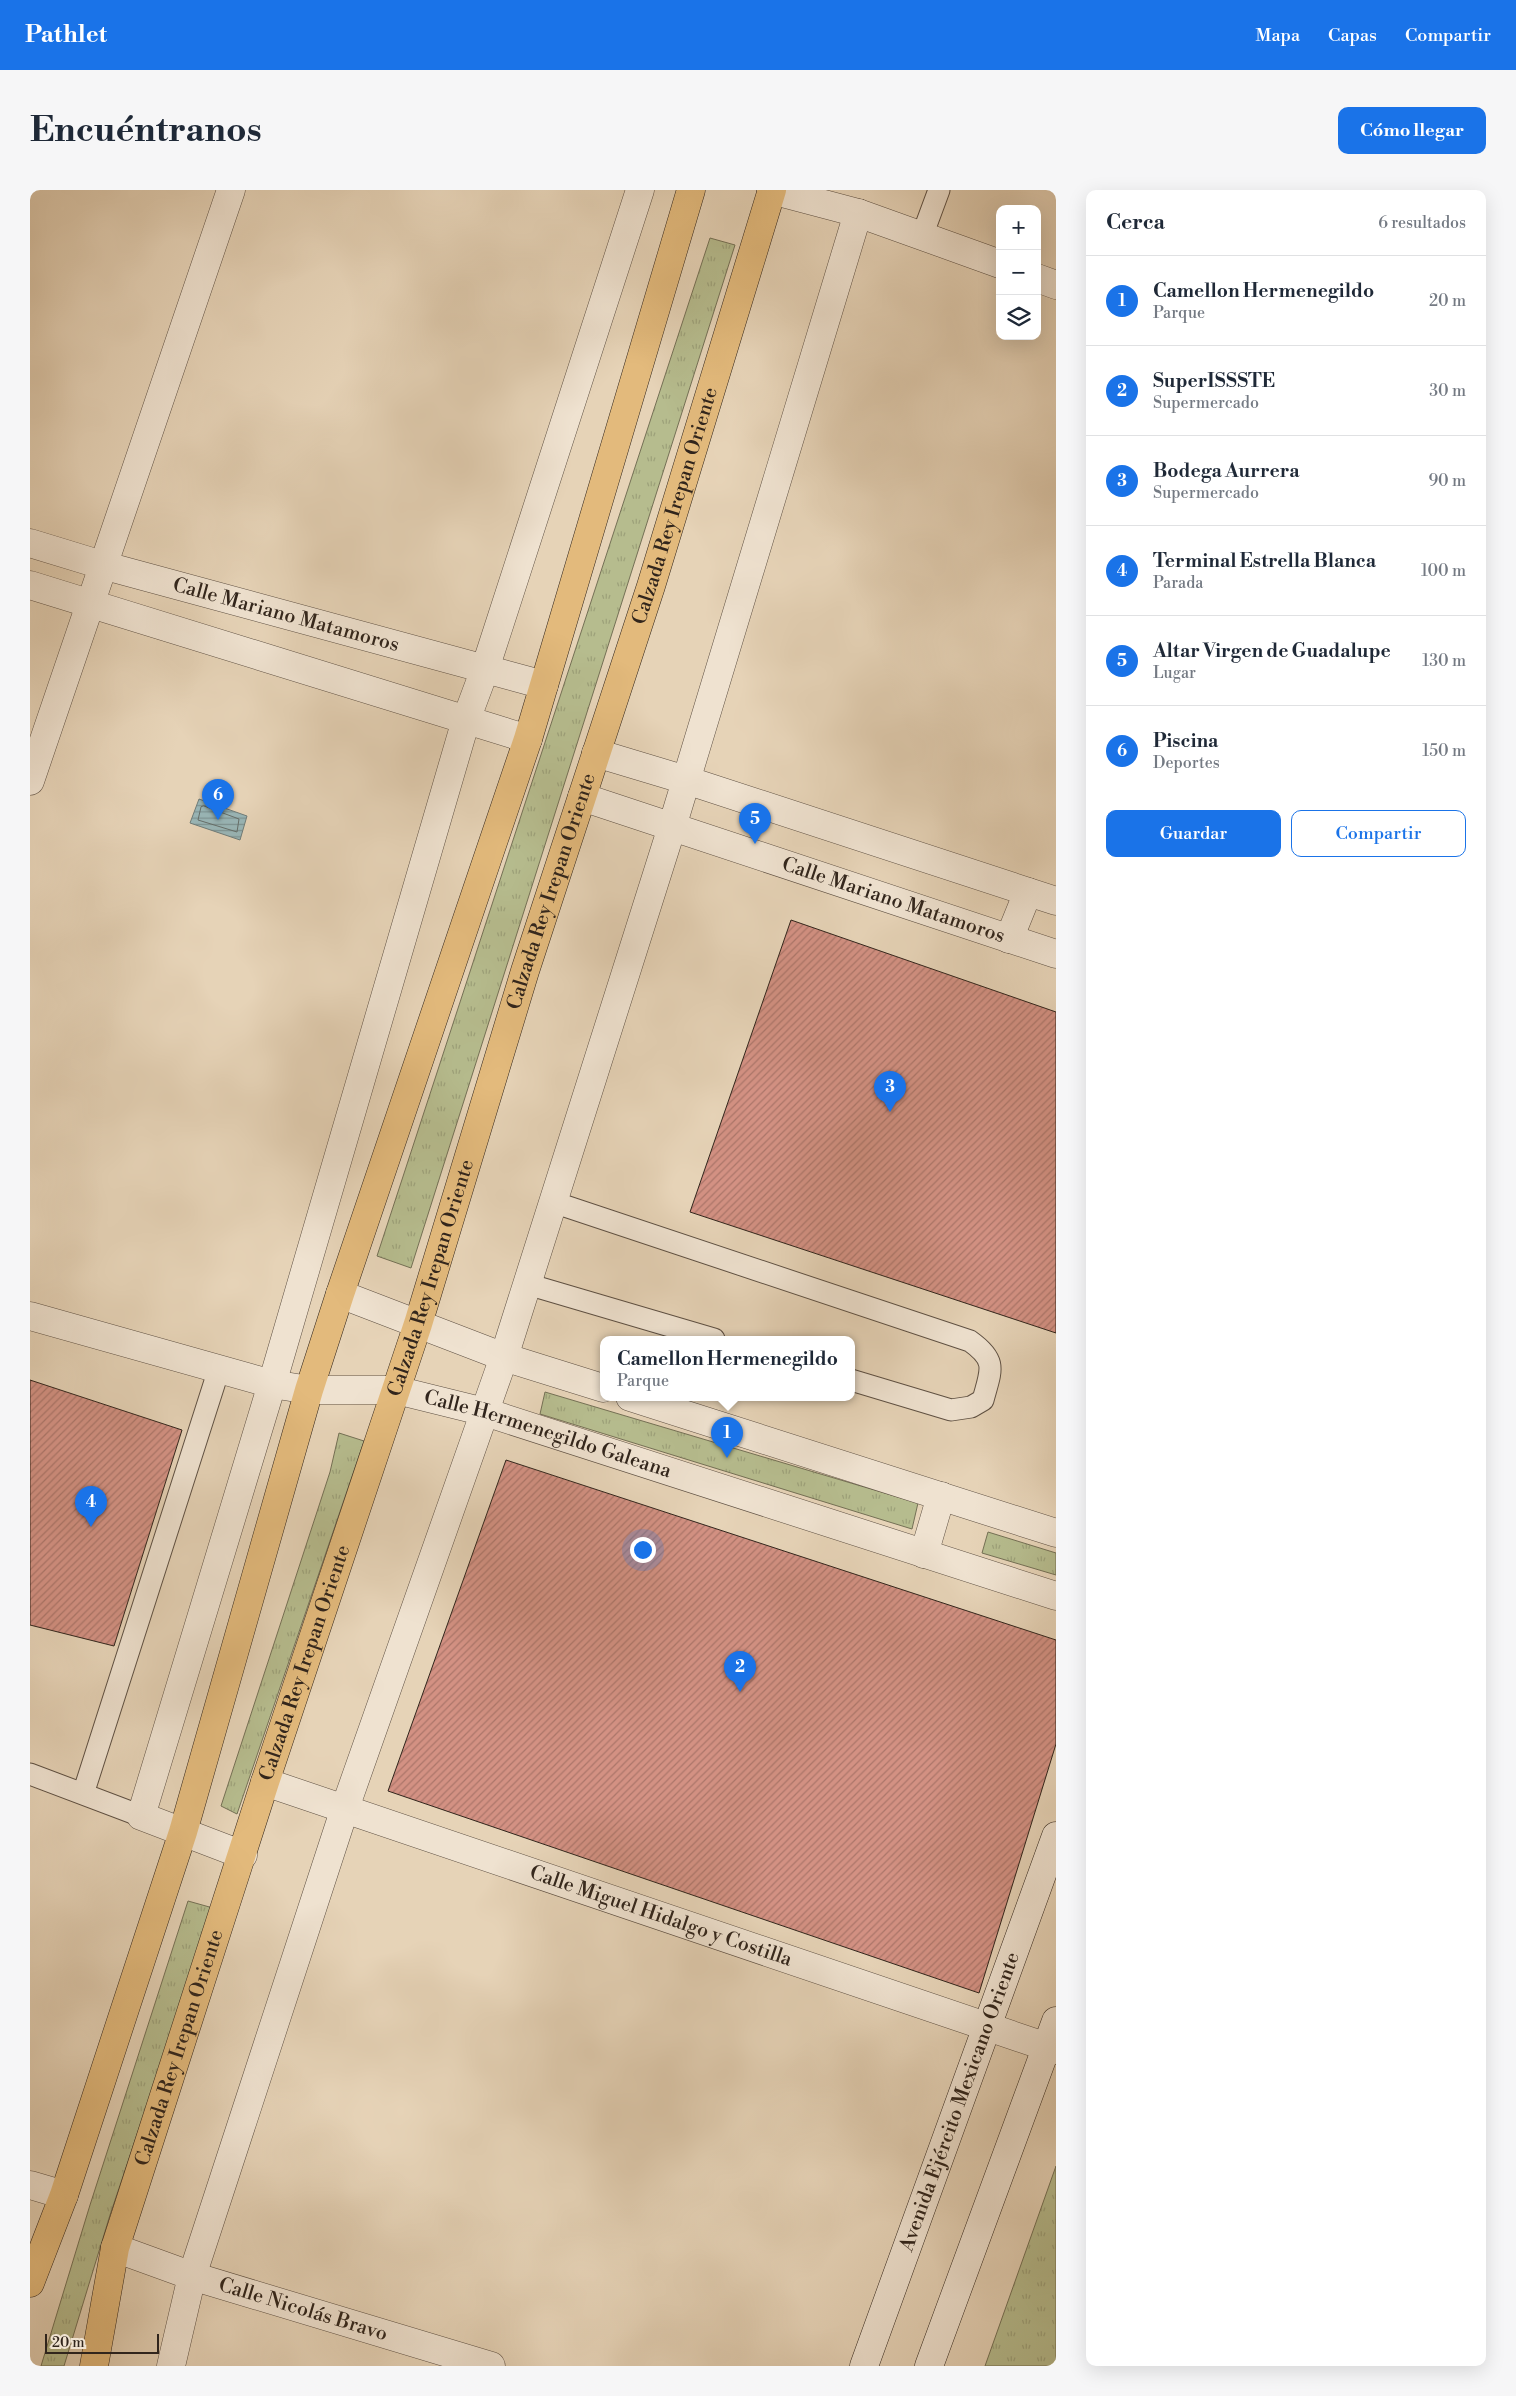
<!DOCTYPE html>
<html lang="es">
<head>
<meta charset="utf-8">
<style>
	:root { --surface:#fff; --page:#f6f6f7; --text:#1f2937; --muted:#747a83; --line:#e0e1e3; --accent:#1a73e8 }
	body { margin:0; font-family:"Libre Bodoni",serif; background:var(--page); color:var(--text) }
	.controls { position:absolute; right:15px; top:15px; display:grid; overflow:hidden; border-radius:10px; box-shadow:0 5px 20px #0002 }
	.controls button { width:45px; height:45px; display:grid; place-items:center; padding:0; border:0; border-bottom:1px solid var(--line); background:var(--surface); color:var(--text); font:25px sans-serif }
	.scale { position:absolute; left:15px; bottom:12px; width:114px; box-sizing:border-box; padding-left:5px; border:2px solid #31251c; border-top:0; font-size:14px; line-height:18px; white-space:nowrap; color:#31251c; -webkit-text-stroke:4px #efe2d0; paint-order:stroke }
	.you { position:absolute; left:612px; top:1359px; width:18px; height:18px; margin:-12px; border:4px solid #fff; border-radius:50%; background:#1a73e8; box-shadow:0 0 0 8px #1a73e833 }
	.badge { display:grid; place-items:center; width:32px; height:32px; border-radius:50%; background:var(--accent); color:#fff; font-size:16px; font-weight:700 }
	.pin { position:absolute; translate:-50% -41px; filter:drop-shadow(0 1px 2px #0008) }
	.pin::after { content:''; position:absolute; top:26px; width:18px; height:15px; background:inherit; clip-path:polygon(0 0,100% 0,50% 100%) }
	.popup { position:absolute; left:570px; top:1146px; width:255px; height:65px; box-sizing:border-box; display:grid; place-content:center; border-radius:10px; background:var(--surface); filter:drop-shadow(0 1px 4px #0005); font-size:16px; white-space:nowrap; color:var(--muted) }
	.popup b { font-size:19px; color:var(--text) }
	.popup::after { content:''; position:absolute; left:50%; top:100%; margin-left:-10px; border:10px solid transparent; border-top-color:var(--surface) }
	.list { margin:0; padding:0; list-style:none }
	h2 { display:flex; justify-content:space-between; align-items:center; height:65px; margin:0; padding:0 20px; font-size:21px }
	h2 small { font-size:16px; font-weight:400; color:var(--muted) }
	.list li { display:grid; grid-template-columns:32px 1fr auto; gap:15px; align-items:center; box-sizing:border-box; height:90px; padding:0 20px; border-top:1px solid var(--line) }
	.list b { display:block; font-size:19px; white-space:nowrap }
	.list p { margin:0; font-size:16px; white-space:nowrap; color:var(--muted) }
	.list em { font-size:16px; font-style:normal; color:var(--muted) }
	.actions { display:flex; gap:10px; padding:15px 20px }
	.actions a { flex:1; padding:11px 0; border:1px solid var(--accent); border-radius:10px; text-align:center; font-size:18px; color:var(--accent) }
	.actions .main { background:var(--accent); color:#fff }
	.icon { flex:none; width:28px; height:28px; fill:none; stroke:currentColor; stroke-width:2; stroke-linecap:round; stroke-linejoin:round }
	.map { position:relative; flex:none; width:1026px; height:2176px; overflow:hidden; border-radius:10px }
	header { display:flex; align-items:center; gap:30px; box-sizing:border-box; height:70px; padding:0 25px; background:var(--accent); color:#fff }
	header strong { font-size:24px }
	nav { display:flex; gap:28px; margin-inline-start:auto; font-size:18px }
	.intro { display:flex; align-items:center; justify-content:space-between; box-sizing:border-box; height:120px; padding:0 30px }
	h1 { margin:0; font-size:35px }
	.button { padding:12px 22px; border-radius:10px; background:var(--accent); color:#fff; font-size:18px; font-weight:700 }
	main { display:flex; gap:30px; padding:0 30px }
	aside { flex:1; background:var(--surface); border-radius:10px; box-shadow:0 5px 20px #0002 }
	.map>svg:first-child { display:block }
	.park { fill:url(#park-tufts); stroke:#747055 }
	.water { fill:url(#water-rules); stroke:#6f7c79 }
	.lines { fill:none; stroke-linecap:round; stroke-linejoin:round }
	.shore { stroke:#656e6a; stroke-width:1 }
	.building { fill:url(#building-hatch); stroke:#31251c }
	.lane-casing { stroke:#5e5043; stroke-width:23 }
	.street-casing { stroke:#5e5043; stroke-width:29 }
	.secondary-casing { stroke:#31251c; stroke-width:29 }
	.primary-casing { stroke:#31251c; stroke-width:29 }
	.lane { stroke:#efe2d0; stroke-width:21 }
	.street { stroke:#efe2d0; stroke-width:28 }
	.secondary { stroke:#efe2d0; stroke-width:28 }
	.primary { stroke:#e3ba7c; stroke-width:28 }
	.labels { text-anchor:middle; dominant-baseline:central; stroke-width:4.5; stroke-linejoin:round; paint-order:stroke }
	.street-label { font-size:20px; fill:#31251c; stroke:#efe2d0 }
</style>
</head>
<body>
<header>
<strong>Pathlet</strong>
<nav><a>Mapa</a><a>Capas</a><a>Compartir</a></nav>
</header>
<div class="intro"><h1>Encuéntranos</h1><a class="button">Cómo llegar</a></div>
<main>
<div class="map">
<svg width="1026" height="2176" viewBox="0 0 1026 2176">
	<defs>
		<pattern id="park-tufts" width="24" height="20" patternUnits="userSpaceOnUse" patternTransform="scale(1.25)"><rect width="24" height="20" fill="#b6bc8e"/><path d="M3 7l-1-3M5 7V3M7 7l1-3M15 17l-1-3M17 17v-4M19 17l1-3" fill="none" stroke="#9da17a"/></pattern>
		<pattern id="water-rules" width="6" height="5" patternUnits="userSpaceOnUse" patternTransform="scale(1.25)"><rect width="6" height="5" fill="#99b6b7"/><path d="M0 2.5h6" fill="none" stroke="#7d9494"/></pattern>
		<pattern id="building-hatch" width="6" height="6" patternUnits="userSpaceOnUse" patternTransform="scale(1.25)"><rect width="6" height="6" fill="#d39183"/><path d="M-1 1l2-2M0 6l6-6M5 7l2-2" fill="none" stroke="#ac766a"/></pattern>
	</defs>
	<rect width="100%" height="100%" fill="#e6d3b7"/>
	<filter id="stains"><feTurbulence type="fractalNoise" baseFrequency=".004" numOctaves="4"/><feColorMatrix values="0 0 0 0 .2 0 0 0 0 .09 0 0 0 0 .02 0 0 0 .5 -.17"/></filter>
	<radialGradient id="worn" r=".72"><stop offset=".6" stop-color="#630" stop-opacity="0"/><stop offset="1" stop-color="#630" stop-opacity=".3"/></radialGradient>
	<path class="park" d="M680 48 705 55 381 1078 347 1066Z
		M515 1202 888 1313 882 1339 510 1224Z
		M309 1243 334 1251 207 1624 191 1616 300 1282Z
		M958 1342 1026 1363V1385L952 1363Z
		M158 1711 183 1718 80 2025 34 2176H11L60 2015Z
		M1026 1976V2176H955Z"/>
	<path class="water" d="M169 609 217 626 210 650 160 633Z"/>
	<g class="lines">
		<path class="shore" d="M174 616 209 629 207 642 168 630 171 617Z"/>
	</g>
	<path class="building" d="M761 730 1026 822V1143L660 1022Z
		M0 1190 152 1240 84 1456 0 1435Z
		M476 1270 1026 1450V1554L949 1803 358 1601Z"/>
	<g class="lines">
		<defs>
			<path id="lane" d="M892 46 909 0
				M523 1012 940 1151C968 1171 961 1180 953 1210L941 1217 921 1220 821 1190
				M497 1094 684 1149
				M0 1584 111 1626
				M53 1604 189 1179"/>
			<g id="street">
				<path d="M741 0 828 23 970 74"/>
				<path d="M1007 88 1026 95"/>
				<path id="s1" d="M0 353 72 375 514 495"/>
				<path d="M0 395 498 549"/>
				<path d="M566 563 656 590 1026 711"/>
				<path d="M0 591 201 0"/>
				<path id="s2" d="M552 607 1026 764"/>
				<path d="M979 749 998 702"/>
				<path d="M310 1104 474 1167 573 1198"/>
				<path id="s3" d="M0 1126 242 1194 279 1200H366L455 1222 1026 1406"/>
				<path d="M600 1207 1026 1343"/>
				<path d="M894 1364 911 1306"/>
				<path id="s4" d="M235 1592 1026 1860"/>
				<path d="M213 1665 111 1626 242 1194 436 530 455 479 610 0"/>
				<path d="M0 1995 34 2005"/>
				<path id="s5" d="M85 2058 162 2086 461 2176"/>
				<path d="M141 2176 162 2086 315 1618 474 1167 642 637 828 23"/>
			</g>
			<g id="secondary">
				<path id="s6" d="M834 2176 1026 1646"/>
				<path d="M899 2176 1026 1831"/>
			</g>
			<g id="primary">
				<path d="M0 2093 34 2005 153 1642 279 1200 310 1104 498 549 661 0"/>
				<path id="s7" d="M64 2176 85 2058 235 1592 388 1134 495 781 621 396 742 0"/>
			</g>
		</defs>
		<use href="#lane" class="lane-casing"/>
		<use href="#street" class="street-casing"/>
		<use href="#secondary" class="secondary-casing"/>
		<use href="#primary" class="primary-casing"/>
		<use href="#lane" class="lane"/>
		<use href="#street" class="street"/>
		<use href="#secondary" class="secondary"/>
		<use href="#primary" class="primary"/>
	</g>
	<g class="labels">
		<g class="street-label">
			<text stroke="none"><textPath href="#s7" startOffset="1950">Calzada Rey Irepan Oriente</textPath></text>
			<text stroke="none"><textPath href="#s1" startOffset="266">Calle Mariano Matamoros</textPath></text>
			<text stroke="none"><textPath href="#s7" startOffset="1545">Calzada Rey Irepan Oriente</textPath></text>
			<text stroke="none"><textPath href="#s2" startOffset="328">Calle Mariano Matamoros</textPath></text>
			<text stroke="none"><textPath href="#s7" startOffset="1140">Calzada Rey Irepan Oriente</textPath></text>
			<text stroke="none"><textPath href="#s3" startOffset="534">Calle Hermenegildo Galeana</textPath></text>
			<text stroke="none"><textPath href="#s7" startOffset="735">Calzada Rey Irepan Oriente</textPath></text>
			<text stroke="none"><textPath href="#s4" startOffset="418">Calle Miguel Hidalgo y Costilla</textPath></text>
			<text stroke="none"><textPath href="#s7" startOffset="330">Calzada Rey Irepan Oriente</textPath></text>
			<text stroke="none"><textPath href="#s6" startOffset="281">Avenida Ejército Mexicano Oriente</textPath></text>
			<text stroke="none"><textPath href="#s5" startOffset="198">Calle Nicolás Bravo</textPath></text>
		</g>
	</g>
	<rect width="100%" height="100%" filter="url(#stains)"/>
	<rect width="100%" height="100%" fill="url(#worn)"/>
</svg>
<div class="controls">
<button>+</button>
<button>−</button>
<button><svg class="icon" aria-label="layers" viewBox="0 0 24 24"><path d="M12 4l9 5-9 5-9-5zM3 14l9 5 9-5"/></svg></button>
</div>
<div class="scale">20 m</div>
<div class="you"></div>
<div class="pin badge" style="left:697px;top:1268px">1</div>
<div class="popup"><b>Camellon Hermenegildo</b>Parque</div>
<div class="pin badge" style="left:710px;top:1502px">2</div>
<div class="pin badge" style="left:860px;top:922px">3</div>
<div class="pin badge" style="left:61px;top:1337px">4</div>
<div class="pin badge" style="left:725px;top:654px">5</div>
<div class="pin badge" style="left:188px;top:630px">6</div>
</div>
<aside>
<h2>Cerca<small>6 resultados</small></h2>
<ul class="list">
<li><span class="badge">1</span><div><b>Camellon Hermenegildo</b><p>Parque</p></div><em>20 m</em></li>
<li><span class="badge">2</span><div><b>SuperISSSTE</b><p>Supermercado</p></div><em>30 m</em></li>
<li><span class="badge">3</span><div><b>Bodega Aurrera</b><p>Supermercado</p></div><em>90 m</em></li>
<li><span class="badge">4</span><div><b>Terminal Estrella Blanca</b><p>Parada</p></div><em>100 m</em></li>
<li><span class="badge">5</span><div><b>Altar Virgen de Guadalupe</b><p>Lugar</p></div><em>130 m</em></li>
<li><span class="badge">6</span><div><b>Piscina</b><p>Deportes</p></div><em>150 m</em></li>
</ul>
<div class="actions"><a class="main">Guardar</a><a>Compartir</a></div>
</aside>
</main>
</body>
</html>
